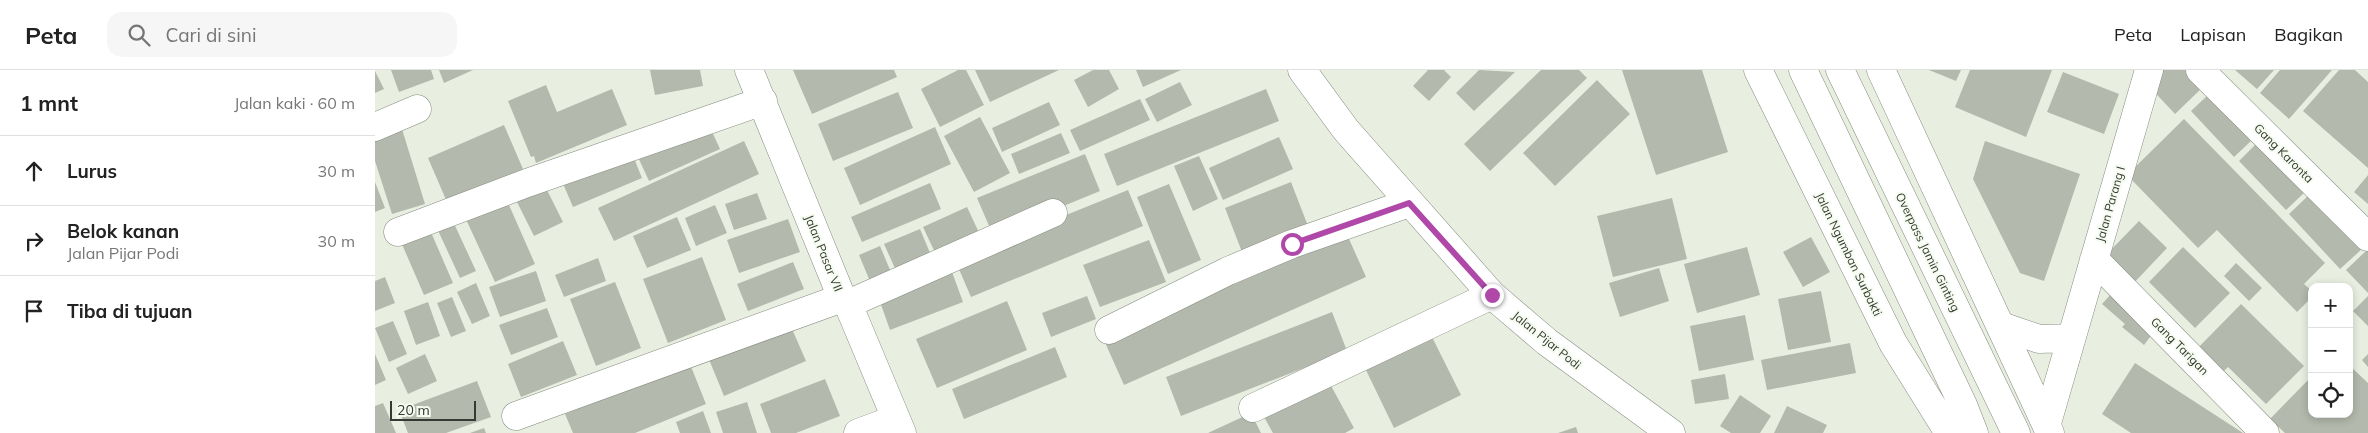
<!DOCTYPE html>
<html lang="id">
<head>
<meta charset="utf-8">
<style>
	:root { --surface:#fff; --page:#f6f6f6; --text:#222; --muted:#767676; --line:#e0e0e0 }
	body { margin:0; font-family:Mulish,sans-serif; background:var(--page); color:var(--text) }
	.controls { position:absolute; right:15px; bottom:15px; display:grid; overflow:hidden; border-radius:10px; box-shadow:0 2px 8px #0003 }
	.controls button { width:45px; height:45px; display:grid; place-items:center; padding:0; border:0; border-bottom:1px solid var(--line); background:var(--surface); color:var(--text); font:25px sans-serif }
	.scale { position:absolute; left:15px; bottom:12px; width:86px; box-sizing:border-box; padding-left:5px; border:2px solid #353833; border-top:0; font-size:14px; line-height:18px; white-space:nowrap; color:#353833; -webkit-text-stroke:4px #f5fcef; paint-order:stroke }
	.stop { position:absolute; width:15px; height:15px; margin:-11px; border:4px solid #b048aa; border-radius:50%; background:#fff }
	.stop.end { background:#b048aa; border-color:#fff; box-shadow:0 1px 5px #0008 }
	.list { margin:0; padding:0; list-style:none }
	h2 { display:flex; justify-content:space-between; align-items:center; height:65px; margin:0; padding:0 20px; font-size:21px }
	h2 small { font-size:16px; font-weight:400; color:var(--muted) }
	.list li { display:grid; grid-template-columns:32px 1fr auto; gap:15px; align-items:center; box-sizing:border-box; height:70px; padding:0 20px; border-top:1px solid var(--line) }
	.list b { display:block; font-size:19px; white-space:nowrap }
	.list p { margin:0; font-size:16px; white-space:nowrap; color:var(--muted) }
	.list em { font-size:16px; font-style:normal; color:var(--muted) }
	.icon { flex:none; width:28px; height:28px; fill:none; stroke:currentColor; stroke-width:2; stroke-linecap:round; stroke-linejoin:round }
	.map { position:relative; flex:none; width:1993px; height:363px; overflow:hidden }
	header { display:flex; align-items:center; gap:30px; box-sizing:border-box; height:70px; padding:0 25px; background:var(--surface); border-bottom:1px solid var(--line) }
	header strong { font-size:24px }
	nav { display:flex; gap:28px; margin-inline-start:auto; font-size:18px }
	.search { width:350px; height:45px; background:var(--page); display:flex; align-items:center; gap:12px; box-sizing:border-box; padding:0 18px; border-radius:15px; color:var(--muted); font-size:19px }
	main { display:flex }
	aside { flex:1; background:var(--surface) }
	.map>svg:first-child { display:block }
	.building { fill:#b3b9ac }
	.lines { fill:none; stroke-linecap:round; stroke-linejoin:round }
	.street-casing { stroke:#858b7f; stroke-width:29 }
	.highway-casing { stroke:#858b7f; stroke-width:29 }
	.street { stroke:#fff; stroke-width:28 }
	.highway { stroke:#fff; stroke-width:28 }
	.route { stroke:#b048aa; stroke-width:6 }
	.labels { text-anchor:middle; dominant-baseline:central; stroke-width:4; stroke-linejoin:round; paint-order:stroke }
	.street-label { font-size:12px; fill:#353833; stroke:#f5fcef }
</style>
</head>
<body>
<header>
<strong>Peta</strong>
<div class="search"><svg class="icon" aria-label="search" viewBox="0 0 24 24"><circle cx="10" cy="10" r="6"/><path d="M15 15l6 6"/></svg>Cari di sini</div>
<nav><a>Peta</a><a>Lapisan</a><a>Bagikan</a></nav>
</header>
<main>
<aside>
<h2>1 mnt<small>Jalan kaki · 60 m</small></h2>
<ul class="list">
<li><svg class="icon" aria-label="ahead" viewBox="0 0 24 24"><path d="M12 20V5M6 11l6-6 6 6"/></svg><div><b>Lurus</b></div><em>30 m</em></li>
<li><svg class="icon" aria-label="right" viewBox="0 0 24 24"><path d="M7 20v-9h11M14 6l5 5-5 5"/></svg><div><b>Belok kanan</b><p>Jalan Pijar Podi</p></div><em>30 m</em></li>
<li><svg class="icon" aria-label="arrive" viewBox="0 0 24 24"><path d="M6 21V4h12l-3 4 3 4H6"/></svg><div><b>Tiba di tujuan</b></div></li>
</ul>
</aside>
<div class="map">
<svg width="1993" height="363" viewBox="0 0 1993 363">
	<rect width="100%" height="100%" fill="#e8efe1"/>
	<path class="building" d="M16 0H56L59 9 24 22Z
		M64 0H98L69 13Z
		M275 0H325L328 16 280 25Z
		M418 0H519L522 7 437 44Z
		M583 0H591L609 35 565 57 546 19Z
		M600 0H684L615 32Z
		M718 0H734L744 19 713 37 699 10Z
		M761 0H806L768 17Z
		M1053 0H1069L1076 7 1054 31 1038 16Z
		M1104 0 1140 2 1099 41 1081 23Z
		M1166 0H1204L1212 8 1115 101 1089 74Z
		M1247 0H1327L1353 82 1281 105Z
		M1554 0H1586L1581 11Z
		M1595 0H1677L1651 67 1580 37Z
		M1785 0H1810L1827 18 1800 44 1771 13Z
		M1860 0H1899L1882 19Z
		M1905 0H1957L1914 49 1885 23Z
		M1964 0H1980L1993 12V98L1928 41Z
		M0 1 9 19 0 23Z
		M1688 2 1744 24 1729 64 1672 42Z
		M1222 10 1255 44 1180 116 1148 83Z
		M805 12 817 35 782 52 770 29Z
		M171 15 182 42 237 19 252 55 161 93 159 86 156 87 133 31Z
		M891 19 904 51 742 116 729 84Z
		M523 22 538 58 458 91 443 54Z
		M1833 25 1876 71 1859 87 1816 41Z
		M765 29 775 50 705 81 695 60Z
		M674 32 685 55 627 82 617 58Z
		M605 47 635 103 599 122 569 66Z
		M1809 49 1950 193 1929 214 1937 221V227L1922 242 1842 160 1823 178 1752 105Z
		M333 53 345 79 274 111 262 85Z
		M129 55 148 99 72 132 53 88Z
		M560 57 576 94 485 135 469 98Z
		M27 59 50 134 17 144 0 91V67Z
		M686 63 695 83 644 104 636 84Z
		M904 67 918 99 848 130 834 98Z
		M369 71 384 104 239 171 223 138Z
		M1610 71 1705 104 1669 211 1645 203 1598 109Z
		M1884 71 1931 121 1911 140 1864 91Z
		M256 81 267 108 198 137 186 109Z
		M710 84 725 121 618 165 602 128Z
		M824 86 843 129 818 141 799 96Z
		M1993 105V134L1979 122Z
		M0 112 10 138 0 142Z
		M168 112 188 152 159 166 139 126Z
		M916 112 933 156 867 182 850 138Z
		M555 113 566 139 487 172 476 147Z
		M794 114 826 190 793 204 762 127Z
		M753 120 768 156 596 227 580 190Z
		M382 123 392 149 359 160 350 134Z
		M1935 124 1987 179 1965 199 1914 144Z
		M130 126 160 194 120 212 89 145Z
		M1297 128 1312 189 1238 207 1222 146Z
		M340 135 352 163 321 176 310 148Z
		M592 137 607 169 563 189 548 157Z
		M76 147 101 201 85 208 60 154Z
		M302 147 316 180 272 198 258 166Z
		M413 149 425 182 364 203 352 170Z
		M1764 151 1792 178 1757 215 1728 188Z
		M545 159 558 190 523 205 509 174Z
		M55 160 78 213 49 225 26 172Z
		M970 160 991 207 749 315 728 268Z
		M1436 167 1455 202 1428 217 1408 182Z
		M774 170 791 212 725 237 708 195Z
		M505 176 518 207 497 216 484 185Z
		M1372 177 1385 225 1322 243 1309 194Z
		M1808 177 1855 223 1820 258 1774 212Z
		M1993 179V223L1971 200Z
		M327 187 351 250 293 273 268 209Z
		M223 188 231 211 189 227 180 205Z
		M418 192 429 219 373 241 362 214Z
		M1861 193 1887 218 1874 231 1849 206Z
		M1284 198 1294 231 1245 247 1234 213Z
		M161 201 171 231 125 247 114 217Z
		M577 202 588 232 515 260 504 229Z
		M10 207 20 233 0 241V211Z
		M240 212 266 278 221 296 195 229Z
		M101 213 115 246 97 254 82 222Z
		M1446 221 1456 272 1413 280 1403 229Z
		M1737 223 1781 259 1769 275 1747 257 1750 254 1727 234Z
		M712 226 721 249 676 267 667 243Z
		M1993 226V256L1978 241Z
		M77 227 91 261 76 267 62 233Z
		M632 231 652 280 562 318 541 269Z
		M53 232 65 266 41 275 29 241Z
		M1866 234 1929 296 1891 334 1853 297 1843 307 1818 283Z
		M172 238 183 267 136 285 124 255Z
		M957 242 972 281 806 346 791 307Z
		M1370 245 1379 290 1324 301 1315 256Z
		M18 251 32 284 14 292 0 258Z
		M414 252 431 291 349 326 333 287Z
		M1056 265 1086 325 1019 358 990 298Z
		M188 271 202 305 146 327 133 294Z
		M1475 273 1481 303 1392 320 1386 290Z
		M680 277 692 307 589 349 577 319Z
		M0 284 11 310 0 315Z
		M50 284 62 311 33 324 21 298Z
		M1993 284V297L1987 290Z
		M1760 293 1868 363H1756L1727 344Z
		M315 294 331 334 260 363H198L190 344Z
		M1974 295 1993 313V363H1910L1895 349 1937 306V344H1974Z
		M1350 304 1354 329 1320 334 1316 310Z
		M450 309 465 346 421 363H396L385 334Z
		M102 311 116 347 71 363H33L24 340Z
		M954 312 979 358 970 363H898L889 347Z
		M1365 325 1396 346 1385 363H1356L1345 356Z
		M372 332 382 363H348L341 342Z
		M8 333 21 363H0V336Z
		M1412 336 1452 355 1448 363H1399Z
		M328 341 336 363H305L301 352Z
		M876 343 886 363H833Z
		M1201 357 1203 363H1183Z
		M109 358 111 363H95Z"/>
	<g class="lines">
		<defs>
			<path id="street" d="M374 0 467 228 473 234 527 363
				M927 0 971 60 1117 225 1172 272 1296 363
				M1825 0 1993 167
				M0 57 42 39
				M23 162 152 113 388 31
				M1719 189 1890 363
				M473 234 678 143
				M1626 256 1664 269 1696 268
				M734 260 853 201 917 174 1034 133
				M878 338 1117 225
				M141 346 467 228
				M1672 353 1774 0
				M483 363 521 349"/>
			<path id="highway" d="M1383 0 1518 273 1574 363
				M1428 0 1588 335 1599 363
				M1465 0 1641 363
				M1506 0 1675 363"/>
		</defs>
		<use href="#street" class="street-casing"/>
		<use href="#highway" class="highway-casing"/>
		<use href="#street" class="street"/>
		<use href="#highway" class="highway"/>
	</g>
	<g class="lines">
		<path class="route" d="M917 174 1034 133 1117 225"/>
	</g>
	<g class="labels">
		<g class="street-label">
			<text transform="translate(1909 83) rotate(45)">Gang Karonta</text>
			<text transform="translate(1735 134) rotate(-74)">Jalan Parang I</text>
			<text transform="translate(1553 182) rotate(64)">Overpass Jamin Ginting</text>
			<text transform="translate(449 183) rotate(68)">Jalan Pasar VII</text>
			<text transform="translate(1474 184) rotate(64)">Jalan Ngumban Surbakti</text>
			<text transform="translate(1172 270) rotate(39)">Jalan Pijar Podi</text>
			<text transform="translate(1805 276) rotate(45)">Gang Tarigan</text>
		</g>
	</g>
</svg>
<div class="controls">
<button>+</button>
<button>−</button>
<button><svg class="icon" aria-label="locate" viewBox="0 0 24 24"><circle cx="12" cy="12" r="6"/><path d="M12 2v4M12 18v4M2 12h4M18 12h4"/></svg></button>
</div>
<div class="scale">20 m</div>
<div class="stop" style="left:917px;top:174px"></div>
<div class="stop end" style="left:1117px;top:225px"></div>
</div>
</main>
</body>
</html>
